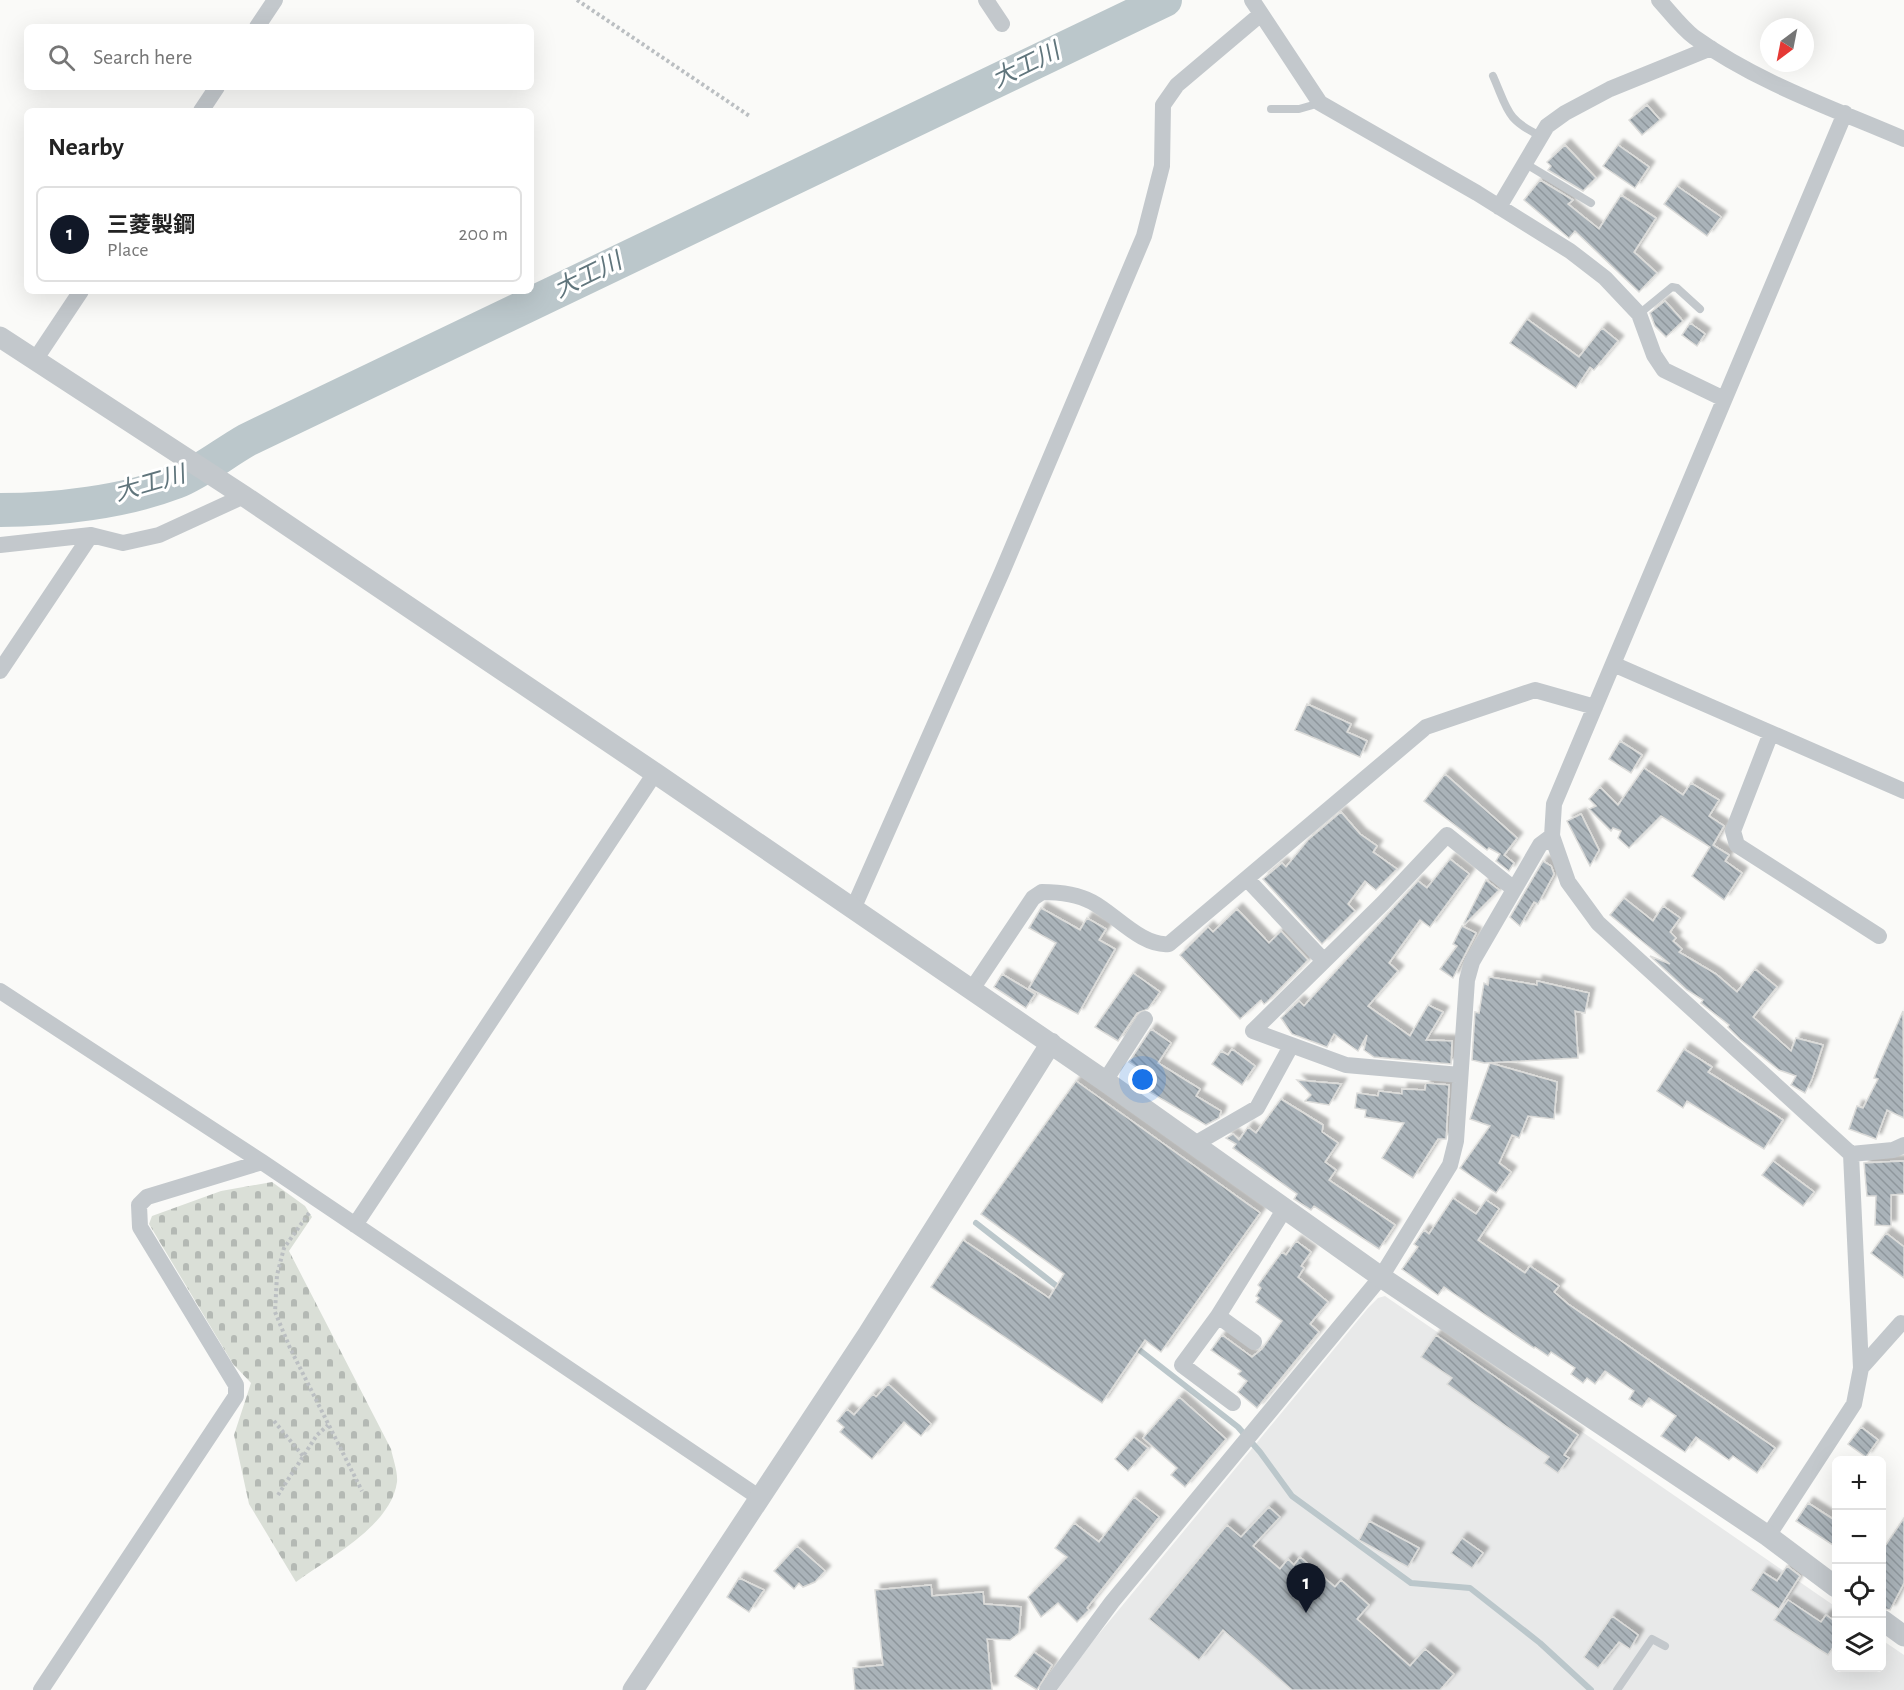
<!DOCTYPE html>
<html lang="en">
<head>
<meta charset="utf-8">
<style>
	:root { --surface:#fff; --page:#f6f6f6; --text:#222; --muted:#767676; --line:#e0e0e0; --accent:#111827 }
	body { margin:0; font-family:"Alegreya Sans","Noto Sans JP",sans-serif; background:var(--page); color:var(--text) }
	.controls { position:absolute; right:18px; bottom:18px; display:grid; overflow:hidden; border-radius:9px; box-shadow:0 6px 24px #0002 }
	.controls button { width:54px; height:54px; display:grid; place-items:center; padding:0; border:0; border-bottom:2px solid var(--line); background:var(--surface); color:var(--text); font:30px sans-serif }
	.compass { position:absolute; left:1760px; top:18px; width:54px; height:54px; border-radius:50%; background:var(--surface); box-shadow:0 6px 24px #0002; rotate:212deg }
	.you { position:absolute; left:1143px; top:1080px; width:21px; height:21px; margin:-15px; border:4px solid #fff; border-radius:50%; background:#1a73e8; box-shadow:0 0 0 9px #1a73e833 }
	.badge { display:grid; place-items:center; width:39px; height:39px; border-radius:50%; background:var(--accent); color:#fff; font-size:20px; font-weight:700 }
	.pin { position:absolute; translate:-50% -50px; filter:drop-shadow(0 2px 3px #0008) }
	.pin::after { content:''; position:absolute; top:32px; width:21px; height:18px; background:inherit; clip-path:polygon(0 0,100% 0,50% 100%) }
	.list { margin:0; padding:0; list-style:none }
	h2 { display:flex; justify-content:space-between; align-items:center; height:78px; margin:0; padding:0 24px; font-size:26px }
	h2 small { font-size:20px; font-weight:400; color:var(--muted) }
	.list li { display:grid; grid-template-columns:39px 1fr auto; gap:18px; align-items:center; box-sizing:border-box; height:96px; margin:0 12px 12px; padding:0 12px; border:2px solid var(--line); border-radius:9px }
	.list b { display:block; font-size:22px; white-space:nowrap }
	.list p { margin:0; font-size:20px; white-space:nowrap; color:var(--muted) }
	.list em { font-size:20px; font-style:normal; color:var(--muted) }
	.icon { flex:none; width:33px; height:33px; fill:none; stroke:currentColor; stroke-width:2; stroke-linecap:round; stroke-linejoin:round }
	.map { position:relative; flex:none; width:1904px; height:1690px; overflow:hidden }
	.search { position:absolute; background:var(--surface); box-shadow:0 6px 24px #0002; left:24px; top:24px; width:510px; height:66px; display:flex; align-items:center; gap:15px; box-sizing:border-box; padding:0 21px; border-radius:9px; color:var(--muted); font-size:22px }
	.panel { position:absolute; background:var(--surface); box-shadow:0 6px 24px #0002; left:24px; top:108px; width:510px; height:186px; border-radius:9px }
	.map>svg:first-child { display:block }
	.built { fill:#e8e9e9 }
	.cemetery { fill:url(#cemetery-stones) }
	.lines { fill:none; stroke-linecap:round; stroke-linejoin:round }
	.stream { stroke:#bbc7cb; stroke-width:6 }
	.river { stroke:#bbc7cb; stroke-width:34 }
	.building { fill:url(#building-back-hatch); stroke:#dcdcda; stroke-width:1.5; filter:url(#shadow) }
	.path { stroke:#bbbfc2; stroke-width:4; stroke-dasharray:3 3; stroke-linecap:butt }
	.service { stroke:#c3c8cc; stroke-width:8 }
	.minor { stroke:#c3c8cc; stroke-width:16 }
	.tertiary { stroke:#c3c8cc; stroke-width:21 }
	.labels { text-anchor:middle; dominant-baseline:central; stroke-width:6; stroke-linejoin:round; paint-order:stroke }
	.water-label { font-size:24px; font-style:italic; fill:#60757c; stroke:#fff }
</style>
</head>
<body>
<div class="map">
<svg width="1904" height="1690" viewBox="0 0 1904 1690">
	<defs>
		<pattern id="cemetery-stones" width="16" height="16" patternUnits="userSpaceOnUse" patternTransform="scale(1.5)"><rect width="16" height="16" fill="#dadfd7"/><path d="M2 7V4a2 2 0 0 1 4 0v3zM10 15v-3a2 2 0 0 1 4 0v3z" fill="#b4b9b4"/></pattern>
		<pattern id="building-back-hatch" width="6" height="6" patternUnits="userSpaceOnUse" patternTransform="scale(1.5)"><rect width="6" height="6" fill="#aab3b9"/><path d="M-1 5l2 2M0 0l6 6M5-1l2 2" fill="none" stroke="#8e969c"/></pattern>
		<filter id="shadow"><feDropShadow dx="5.5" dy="-5.5" stdDeviation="1.5" flood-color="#0004"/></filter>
	</defs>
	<rect width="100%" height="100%" fill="#fafaf8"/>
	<path class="built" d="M1385 1296 1836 1607V1668H1882V1640L1904 1655V1690H1057L1093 1641 1368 1308 1378 1298Z"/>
	<path class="cemetery" d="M272 1182 305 1206 312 1217 289 1251 391 1449C393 1459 398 1472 397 1482 391 1526 330 1557 296 1582L249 1504 234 1435 251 1383 233 1364 149 1224 152 1216 221 1191Z"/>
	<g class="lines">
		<path class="stream" d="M976 1223 1063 1291
			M1133 1345 1238 1427 1260 1452 1292 1496 1411 1583 1470 1588 1540 1643 1591 1690"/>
		<path class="river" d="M0 510C55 510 124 502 176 482 201 472 224 453 247 440L1165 0"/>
	</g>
	<path class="building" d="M1647 105 1660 120 1642 135 1629 120Z
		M1565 145 1596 178 1583 191 1548 170 1551 166 1547 162Z
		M1618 145 1649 167 1635 188 1603 166Z
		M1540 180 1573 200 1568 204 1599 229 1621 195 1656 218 1634 252 1657 273 1639 292 1575 231 1569 238 1524 200Z
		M1677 186 1721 217 1707 236 1664 204Z
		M1665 301 1683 321 1666 337 1655 326 1650 313Z
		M1527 319 1579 357 1602 328 1618 341 1594 370 1590 367 1576 388 1510 343Z
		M1690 323 1705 334 1697 346 1682 335Z
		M1307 704 1351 724 1347 732 1367 741 1360 757 1295 730Z
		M1620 741 1642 755 1631 773 1609 759Z
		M1644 768 1683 795 1691 783 1719 800 1709 816 1724 826 1713 845 1729 855 1725 861 1742 873 1724 900 1692 876 1710 847 1661 816 1629 848 1618 838 1621 831 1613 828 1611 831 1589 809 1596 806 1589 799 1600 787 1618 805Z
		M1445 774 1517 838 1504 855 1514 863 1509 871 1496 861 1500 854 1489 848 1487 850 1424 801Z
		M1341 812 1360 834 1377 846 1373 852 1397 869 1376 890 1365 881 1348 904 1355 911 1322 944 1263 879 1282 863 1286 867 1308 840Z
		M1581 814 1599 850 1590 866 1567 821Z
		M1450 859 1469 874 1430 927 1420 920 1389 963 1398 971 1368 1006 1410 1036 1428 1005 1443 1012 1426 1040 1452 1041 1451 1064 1374 1057 1364 1050 1367 1035 1358 1051 1334 1034 1327 1047 1292 1034 1281 1018 1299 1001 1304 1006 1418 881 1427 888Z
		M1543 861 1551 866 1554 874 1538 904 1534 902 1520 926 1510 917Z
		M1486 880 1499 890 1465 924 1464 923Z
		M1624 898 1653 921 1663 906 1680 918 1670 932 1676 938 1673 941 1682 949 1679 952 1716 974 1737 992 1755 969 1777 987 1753 1017 1791 1051 1796 1038 1823 1045 1812 1079 1805 1093 1791 1085 1796 1076 1779 1070 1740 1039 1728 1027 1729 1025 1701 1003 1703 1000 1687 990 1650 956 1670 964 1610 915Z
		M1041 908 1080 930 1087 918 1106 929 1099 940 1115 949 1078 1014 1029 988 1056 943 1029 928Z
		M1237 909 1269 943 1281 931 1308 960 1267 1002 1264 1004 1261 1000 1240 1019 1180 955 1208 927 1213 932Z
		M1462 926 1476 933 1453 978 1440 969 1457 946 1453 944Z
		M1133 973 1160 992 1148 1009 1137 1013 1118 1041 1095 1027Z
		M1002 974 1035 994 1026 1008 994 987Z
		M1489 977 1537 985V981L1589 993 1585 1013 1575 1011 1578 1058 1484 1063 1472 1060 1475 1012 1479 1013 1484 983 1488 985Z
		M1903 1011 1904 1118 1887 1110 1876 1139 1849 1129 1857 1106 1863 1108 1878 1079 1874 1078 1879 1065Z
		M1151 1029 1171 1043 1158 1063 1200 1089 1196 1096 1221 1111 1219 1118 1206 1125 1148 1091 1155 1079 1129 1062Z
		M1232 1049 1255 1066 1242 1085 1212 1064 1221 1051 1228 1055Z
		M1684 1049 1712 1067 1708 1072 1783 1120 1764 1149 1687 1101 1683 1108 1657 1091Z
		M1490 1063 1557 1082 1554 1119 1528 1116 1519 1138 1512 1135 1499 1163 1511 1172 1496 1193 1460 1168 1490 1126 1470 1119Z
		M1297 1080 1341 1084 1329 1105 1305 1101 1311 1095Z
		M1076 1081 1260 1213 1161 1352 1145 1340 1102 1403 931 1287 963 1240 1049 1298 1064 1274 981 1214Z
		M1426 1083 1449 1085 1446 1139H1438L1413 1178 1382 1158 1404 1123 1365 1117 1366 1110 1355 1108 1357 1093 1378 1096 1379 1091 1402 1094V1089L1425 1090Z
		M1281 1099 1323 1125 1322 1132 1338 1143 1325 1162 1336 1170 1329 1180 1395 1225 1379 1249 1314 1206 1311 1210 1294 1199 1297 1194 1233 1148 1236 1144 1226 1138 1233 1134 1239 1140 1248 1127 1256 1133Z
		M1773 1161 1814 1192 1803 1206 1762 1175Z
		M1904 1161V1194L1891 1195V1226L1875 1225 1876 1196H1867L1864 1163Z
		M1453 1198 1476 1214 1486 1200 1499 1209 1478 1240 1525 1273 1530 1266 1559 1286 1554 1292 1568 1304 1775 1448 1757 1473 1733 1456 1729 1460 1696 1437 1685 1452 1661 1436 1676 1416 1649 1398 1642 1407 1629 1399 1634 1391 1605 1371 1595 1384 1587 1378 1583 1383 1571 1374 1575 1368 1551 1352 1548 1356 1535 1347 1534 1348 1444 1287 1438 1295 1402 1269 1418 1247 1414 1244 1424 1230 1429 1234Z
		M1886 1233 1904 1247V1278L1871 1253Z
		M1296 1241 1311 1252 1301 1266 1304 1268 1298 1277 1328 1302 1310 1324 1319 1332 1257 1408 1238 1392 1247 1381 1238 1374 1241 1371 1211 1350 1222 1335 1252 1357 1262 1349 1282 1321 1256 1302 1259 1298 1256 1296 1261 1288 1258 1285 1282 1252 1286 1255Z
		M1436 1335 1578 1435 1564 1455 1569 1458 1558 1473 1544 1463 1549 1457 1447 1384 1452 1378 1421 1357Z
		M888 1384 931 1424 921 1436 904 1422 872 1459 840 1432 844 1427 837 1421 847 1409 854 1415 873 1394 876 1397Z
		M1179 1397 1226 1439 1185 1487 1171 1475 1177 1468 1143 1438Z
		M1861 1427 1878 1440 1866 1457 1848 1444Z
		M1134 1437 1148 1448 1128 1471 1115 1459Z
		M1134 1497 1159 1517 1087 1608 1089 1610 1077 1622 1058 1603 1041 1617 1028 1597 1067 1557 1055 1548 1074 1523 1099 1542Z
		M1808 1503 1836 1521V1547L1796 1521Z
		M1269 1507 1280 1517 1253 1546 1280 1569 1288 1559 1294 1565 1300 1557 1335 1587 1341 1580 1369 1605 1357 1619 1410 1666 1425 1649 1454 1674 1440 1690H1292L1223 1630 1199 1660 1149 1619 1227 1525 1241 1537Z
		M1904 1518V1583L1890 1610 1881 1608V1552Z
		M1369 1521 1419 1548 1408 1567 1359 1540Z
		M1462 1538 1483 1553 1472 1568 1451 1553Z
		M797 1546 825 1571 815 1582 803 1587 799 1583 794 1589 774 1571Z
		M1787 1566 1800 1576 1779 1609 1751 1590 1763 1572 1777 1581Z
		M739 1578 764 1590 749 1612 727 1597Z
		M931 1585 932 1596 983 1592 984 1604 1021 1607 1019 1633 1010 1640 987 1639 992 1690H855L853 1668 883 1665 875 1590Z
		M1788 1600 1821 1622 1826 1615 1836 1622V1643L1828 1655 1774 1620Z
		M1612 1616 1638 1635 1630 1649 1619 1642 1598 1668 1584 1657Z
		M1034 1652 1052 1665 1037 1690 1015 1676Z"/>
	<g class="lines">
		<path class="path" d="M577 0 751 117
			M309 1213 284 1248 277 1275 275 1312 290 1348 362 1491
			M274 1421 303 1456
			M278 1495 317 1435 328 1425"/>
		<path class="service" d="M1493 76C1508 110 1506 120 1541 136
			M1271 109H1299L1320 103
			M1526 164 1591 203
			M1639 314 1672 287 1677 288 1700 309
			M1617 1690 1652 1639 1665 1646"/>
		<path class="minor" d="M986 0 1002 24
			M1252 0 1320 103 1477 193 1570 251 1605 278 1639 314 1654 355 1664 370 1724 399
			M1659 0C1670 12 1681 27 1694 37 1758 83 1832 108 1904 139
			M257 27 275 0
			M201 111 217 87
			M1845 113 1554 804 1552 836 1568 882 1598 923 1851 1154 1893 1150 1904 1145
			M1499 207 1547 126 1565 113 1610 89 1711 48
			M35 360 81 291
			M0 545 91 535 123 543 159 535 244 496
			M1613 664 1904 791
			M0 671 91 535
			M1771 733 1733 831 1737 845 1879 936
			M1247 879 1324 961
			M853 909 1002 572 1144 236 1162 166 1163 105 1177 85 1261 14
			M972 989 1033 898 1042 892C1059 892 1077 894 1092 902 1115 914 1142 947 1169 944L1426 727 1535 690 1595 707
			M0 991 262 1162 760 1498
			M1460 1075 1346 1065 1253 1031 1383 903 1447 835 1514 889
			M1105 1081 1145 1019
			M1193 1145 1257 1108 1291 1046
			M355 1225 655 773
			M1218 1316 1254 1342
			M1861 1368 1901 1323 1904 1324
			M1233 1403 1182 1365 1218 1316 1284 1210
			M1768 1536 1854 1404 1861 1368 1851 1154
			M41 1690 236 1396V1385L140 1227 139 1205 147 1197 262 1162
			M1047 1690 1112 1602 1381 1277 1450 1165 1456 1141 1467 980 1472 962 1540 845 1552 836"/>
		<path class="tertiary" d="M0 337 244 496 655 773 1105 1081 1381 1277 1768 1536 1836 1587
			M1882 1620 1904 1636
			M633 1690 868 1334 1051 1043"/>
	</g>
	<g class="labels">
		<g class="water-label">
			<text transform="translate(1026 66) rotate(-26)">大工川</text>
			<text transform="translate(588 276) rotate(-26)">大工川</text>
			<text transform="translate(150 484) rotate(-16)">大工川</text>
		</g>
	</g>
</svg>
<div class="controls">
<button>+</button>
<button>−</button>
<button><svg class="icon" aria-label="locate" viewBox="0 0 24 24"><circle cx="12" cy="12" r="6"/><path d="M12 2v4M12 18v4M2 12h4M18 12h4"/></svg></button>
<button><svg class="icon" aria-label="layers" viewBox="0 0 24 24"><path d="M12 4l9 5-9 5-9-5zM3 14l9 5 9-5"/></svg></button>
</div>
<svg class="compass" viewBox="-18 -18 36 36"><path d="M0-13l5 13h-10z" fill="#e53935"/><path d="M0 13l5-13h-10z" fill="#767676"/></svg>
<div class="you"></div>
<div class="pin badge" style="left:1306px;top:1613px">1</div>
<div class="search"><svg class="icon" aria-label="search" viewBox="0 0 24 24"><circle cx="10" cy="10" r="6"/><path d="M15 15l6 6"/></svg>Search here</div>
<section class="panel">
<h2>Nearby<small></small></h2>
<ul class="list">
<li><span class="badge">1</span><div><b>三菱製鋼</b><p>Place</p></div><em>200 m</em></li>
</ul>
</section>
</div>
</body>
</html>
